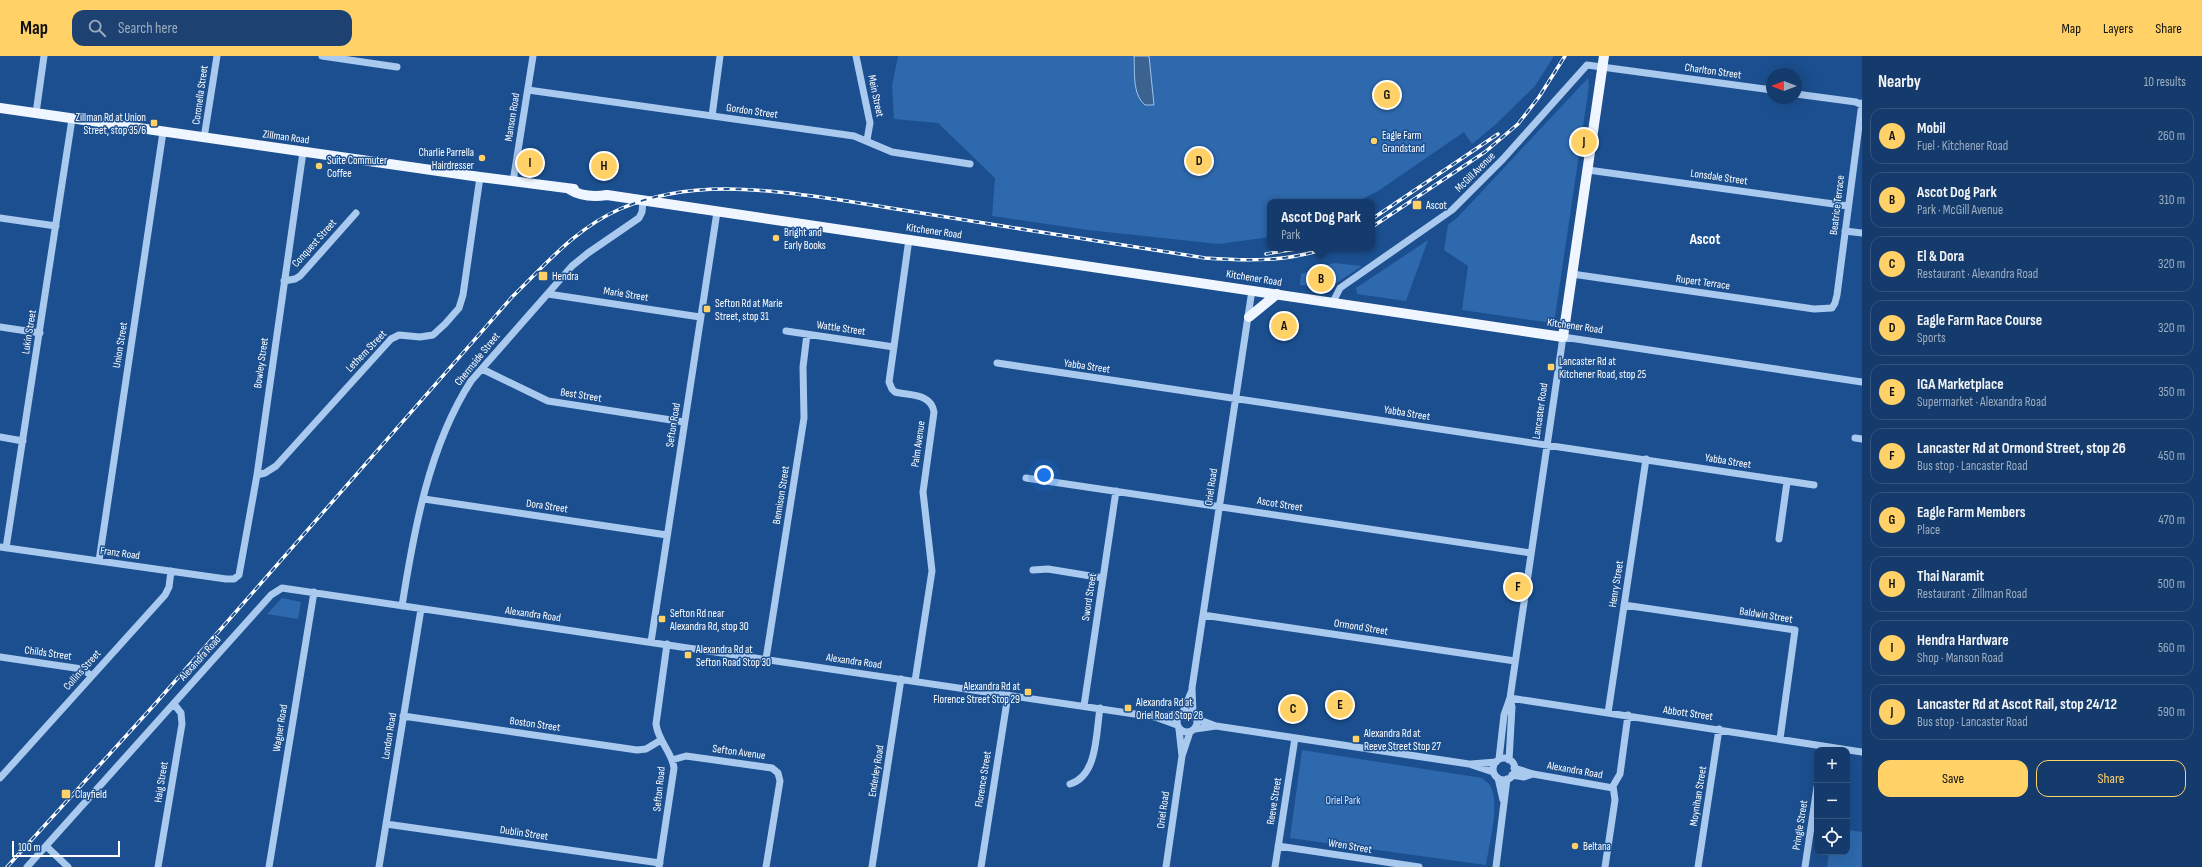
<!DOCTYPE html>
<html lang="en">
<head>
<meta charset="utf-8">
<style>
	:root { --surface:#143b6b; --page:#1d4271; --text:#f1f3f6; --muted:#9dadc1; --line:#33557e; --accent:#ffd166 }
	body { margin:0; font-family:"Sofia Sans Condensed",sans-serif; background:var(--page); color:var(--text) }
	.controls { position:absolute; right:12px; bottom:12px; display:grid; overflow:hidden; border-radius:8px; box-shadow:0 4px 16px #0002 }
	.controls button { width:36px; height:36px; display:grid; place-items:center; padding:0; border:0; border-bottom:1px solid var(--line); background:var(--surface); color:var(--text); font:20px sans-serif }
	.compass { position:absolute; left:1766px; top:12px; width:36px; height:36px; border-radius:50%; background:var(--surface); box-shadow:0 4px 16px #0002; rotate:270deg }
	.scale { position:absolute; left:12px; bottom:10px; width:108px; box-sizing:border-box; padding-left:4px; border:2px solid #fff; border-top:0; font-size:11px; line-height:14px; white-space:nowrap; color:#fff; -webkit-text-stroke:3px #1b4f8f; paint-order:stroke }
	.you { position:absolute; left:1044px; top:419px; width:14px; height:14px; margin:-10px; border:3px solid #fff; border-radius:50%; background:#1a73e8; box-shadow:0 0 0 6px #1a73e833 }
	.badge { display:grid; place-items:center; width:26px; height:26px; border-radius:50%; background:var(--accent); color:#111; font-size:13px; font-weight:700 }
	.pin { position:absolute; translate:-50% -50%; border:2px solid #fff; box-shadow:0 1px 4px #0006 }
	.popup { position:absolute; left:1267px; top:143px; width:108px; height:52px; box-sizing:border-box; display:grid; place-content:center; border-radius:8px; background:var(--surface); filter:drop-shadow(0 1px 3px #0005); font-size:13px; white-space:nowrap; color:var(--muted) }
	.popup b { font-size:15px; color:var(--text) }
	.popup::after { content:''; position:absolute; left:50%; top:100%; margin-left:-8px; border:8px solid transparent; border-top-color:var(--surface) }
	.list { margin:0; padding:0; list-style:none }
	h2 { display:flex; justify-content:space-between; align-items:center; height:52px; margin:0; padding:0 16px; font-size:17px }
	h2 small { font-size:13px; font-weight:400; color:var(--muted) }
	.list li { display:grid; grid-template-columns:26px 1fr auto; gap:12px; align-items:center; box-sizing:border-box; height:56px; margin:0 8px 8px; padding:0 8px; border:1px solid var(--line); border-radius:12px }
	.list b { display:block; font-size:15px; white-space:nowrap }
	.list p { margin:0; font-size:13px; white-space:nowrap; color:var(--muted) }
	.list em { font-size:13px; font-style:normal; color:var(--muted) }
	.actions { display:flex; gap:8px; padding:12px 16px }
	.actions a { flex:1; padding:9px 0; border:1px solid var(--accent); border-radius:12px; text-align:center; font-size:14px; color:var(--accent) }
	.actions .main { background:var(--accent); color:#111 }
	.icon { flex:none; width:22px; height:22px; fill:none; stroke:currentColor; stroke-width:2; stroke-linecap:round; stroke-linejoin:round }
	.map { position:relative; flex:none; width:1862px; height:811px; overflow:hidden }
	header { display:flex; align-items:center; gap:24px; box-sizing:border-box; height:56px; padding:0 20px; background:var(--accent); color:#111 }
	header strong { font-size:19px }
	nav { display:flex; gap:22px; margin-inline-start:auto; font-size:14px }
	.search { width:280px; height:36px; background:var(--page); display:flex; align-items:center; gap:10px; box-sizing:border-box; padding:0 14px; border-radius:12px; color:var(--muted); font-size:15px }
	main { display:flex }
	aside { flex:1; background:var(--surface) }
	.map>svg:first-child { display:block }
	.green { fill:#2e69ad }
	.water { fill:#3c6290; stroke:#9cc4f0 }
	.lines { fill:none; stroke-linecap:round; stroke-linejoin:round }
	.minor { stroke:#a9c9ee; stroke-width:7 }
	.major { stroke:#f0f6ff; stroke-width:10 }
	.rail-casing { stroke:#fff; stroke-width:3.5 }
	.rail { stroke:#1b4f8f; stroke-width:2; stroke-dasharray:6; stroke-linecap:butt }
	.poi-dot { fill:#ffd166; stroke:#1b4f8f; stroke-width:1.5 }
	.labels { text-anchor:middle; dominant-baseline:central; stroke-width:3; stroke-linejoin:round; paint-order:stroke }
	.street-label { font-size:11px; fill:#fff; stroke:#1b4f8f }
	.poi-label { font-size:11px; fill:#fff; stroke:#1b4f8f; text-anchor:start }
	.park-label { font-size:11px; fill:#cfe3fa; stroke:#1b4f8f }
	.district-label { font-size:15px; font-weight:bold; fill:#fff; stroke:#1b4f8f }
</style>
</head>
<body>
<header>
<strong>Map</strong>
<div class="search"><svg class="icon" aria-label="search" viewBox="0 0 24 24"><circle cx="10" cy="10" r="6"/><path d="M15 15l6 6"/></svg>Search here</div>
<nav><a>Map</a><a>Layers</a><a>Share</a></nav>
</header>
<main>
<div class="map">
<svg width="1862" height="811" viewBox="0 0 1862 811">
	<rect width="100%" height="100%" fill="#1b4f8f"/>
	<path class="green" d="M898 0H1554L1535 30 1495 69 1472 88 1464 76 1378 135 1357 146H1270V181L1219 188 1088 174 992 160 995 122 938 67 894 63 892 30Z
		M1588 22 1589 30 1555 261 1553 265 1545 266 1462 254 1468 210 1444 194 1448 169 1457 162Z
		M1428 184 1406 245 1357 238 1356 232Z
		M1334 207 1362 210 1329 232 1300 229 1301 218Z
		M282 542 301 546 298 563 267 558Z
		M1302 694 1482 722C1485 725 1489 727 1491 731 1500 750 1489 788 1486 809L1290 782Z
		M1847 774 1862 776V811H1827L1829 796H1847Z"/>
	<path class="water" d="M1134 0H1149L1154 49H1145C1132 38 1135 16 1134 0Z"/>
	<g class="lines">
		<path class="minor" d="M322 0 397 11
			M856 0 870 67 867 84
			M528 34 854 80 892 96 970 108
			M1796 38 1856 46 1862 49
			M36 57 44 0
			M712 60 720 0
			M204 82 217 0
			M1588 114 1848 150
			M513 126 533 0
			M0 162 56 170
			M1845 175 1862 177
			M909 183 889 326 892 333 895 336C910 340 931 337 934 356L923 436 932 515 915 625
			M1572 218 1814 253 1832 252 1835 247 1837 239 1862 47
			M284 225 295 223 300 220 356 157
			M548 238 700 261
			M1333 246 1340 232 1452 154 1503 103 1587 9 1772 34
			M0 271 40 277
			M786 275 894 291
			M997 307 1814 429
			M482 313 548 345 684 366
			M0 381 23 385
			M1855 382 1862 383
			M257 419 265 417 276 410 391 283 399 279 420 281 433 279 445 268 459 252 463 239 480 121
			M1026 422 1531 497
			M424 443 667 479
			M1779 483 1787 426
			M0 491 226 523H234L239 519 257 419 303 96
			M6 492 72 63
			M99 505 163 76
			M1033 514 1048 513 1103 522
			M1624 549 1795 574 1780 683
			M402 550C414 474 429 390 471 325L572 210 588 197 639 162 642 156 643 145
			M1203 559 1515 605
			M651 586 717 156
			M0 601 82 613 92 620
			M766 603 804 362 803 311 807 278
			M1510 642 1862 696
			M1084 650 1116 435
			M1177 666a10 10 0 1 1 20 0a10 10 0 1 1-20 0Z
			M1183 656 1192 634
			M1608 657 1646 403
			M1193 658 1192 632 1252 234
			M403 660 637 694 646 693 661 684
			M1155 661 1177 669
			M1197 663 1216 670 1469 708 1493 716
			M1179 673 1182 700
			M1195 673 1216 670
			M1493 713a11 11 0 1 1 22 0a11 11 0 1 1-22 0Z
			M1499 703 1504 659 1510 642
			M672 704 686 700 772 712 778 717 780 725 766 811
			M1509 704 1512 651 1510 642 1563 281 1862 326
			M1471 708 1496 706
			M1514 712 1533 718 1613 732
			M1512 719 1524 721 1533 718
			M0 722 165 539 169 531 171 515
			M1498 722 1503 744
			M1070 728C1098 720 1096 676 1100 652
			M386 768 660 807
			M46 790 68 811
			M1278 790 1419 811
			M27 811 271 539 282 532 1155 661 1180 658
			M158 811 182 668 181 657 174 648
			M269 811 314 536
			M379 811 421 553
			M659 811 674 712C672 696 658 685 656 668L667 588
			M872 811 901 623
			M981 811 1008 639
			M1166 811 1182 700 1190 676
			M1275 811 1295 682
			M1496 811 1507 723
			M1605 811 1615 744 1613 730 1620 718 1628 659
			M1698 811 1719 673
			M1805 811 1817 731"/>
		<path class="major" d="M0 52 480 121 574 133
			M569 133C580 140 594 141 607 139L1563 281 1604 0
			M1249 261 1277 238"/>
		<defs>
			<path id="rail" d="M1372 163 1498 78
				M1372 171 1485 96 1518 68 1539 41 1565 0
				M1266 198 1302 192
				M7 811 155 648 512 241C545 209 576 172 620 153 689 123 761 133 834 143 886 151 938 160 990 168 1062 180 1133 190 1205 202 1247 205 1287 206 1327 192"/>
		</defs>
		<use href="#rail" class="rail-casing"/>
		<use href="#rail" class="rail"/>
	</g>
	<g class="poi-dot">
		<rect x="150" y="63" width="8" height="8" rx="2"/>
		<circle cx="1374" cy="85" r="4"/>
		<circle cx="482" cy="102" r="4"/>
		<circle cx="319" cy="110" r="4"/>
		<rect x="1412" y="144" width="10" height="10" rx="2"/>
		<circle cx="776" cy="182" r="4"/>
		<rect x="538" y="215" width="10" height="10" rx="2"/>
		<rect x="703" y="249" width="8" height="8" rx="2"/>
		<rect x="1547" y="307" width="8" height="8" rx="2"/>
		<rect x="658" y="559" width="8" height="8" rx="2"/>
		<rect x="684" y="595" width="8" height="8" rx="2"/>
		<rect x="1024" y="632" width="8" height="8" rx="2"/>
		<rect x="1124" y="648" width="8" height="8" rx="2"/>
		<rect x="1352" y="679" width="8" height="8" rx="2"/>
		<rect x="61" y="733" width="10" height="10" rx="2"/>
		<circle cx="1575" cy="790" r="4"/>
	</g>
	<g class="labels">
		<g class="street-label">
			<text transform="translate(1713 15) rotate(8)">Charlton Street</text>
			<text transform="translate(200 39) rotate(-82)">Coronella Street</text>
			<text transform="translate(876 40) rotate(78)">Mein Street</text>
			<text transform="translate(752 55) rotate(8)">Gordon Street</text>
			<text transform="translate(512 61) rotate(-81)">Manson Road</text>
			<text transform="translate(286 81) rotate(8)">Zillman Road</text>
			<text transform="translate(1475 116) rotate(-45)">McGill Avenue</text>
			<text transform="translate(1719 121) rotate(8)">Lonsdale Street</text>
			<text transform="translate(1837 149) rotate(-83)">Beatrice Terrace</text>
			<text transform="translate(934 175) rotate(8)">Kitchener Road</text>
			<text transform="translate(314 187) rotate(-48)">Conquest Street</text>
			<text transform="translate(1254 222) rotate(9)">Kitchener Road</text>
			<text transform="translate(1703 226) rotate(8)">Rupert Terrace</text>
			<text transform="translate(626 238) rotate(9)">Marie Street</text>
			<text transform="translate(1575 270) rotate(8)">Kitchener Road</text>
			<text transform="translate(841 272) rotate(8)">Wattle Street</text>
			<text transform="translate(29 276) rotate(-81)">Lukin Street</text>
			<text transform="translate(120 289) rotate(-81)">Union Street</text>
			<text transform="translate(366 295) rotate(-46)">Lethem Street</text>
			<text transform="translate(477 303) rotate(-51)">Chermside Street</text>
			<text transform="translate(261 307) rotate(-82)">Bowley Street</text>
			<text transform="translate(1087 310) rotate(8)">Yabba Street</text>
			<text transform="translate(581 339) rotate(9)">Best Street</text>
			<text transform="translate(1540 355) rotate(-82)">Lancaster Road</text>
			<text transform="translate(1407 357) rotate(9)">Yabba Street</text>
			<text transform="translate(673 369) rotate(-81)">Sefton Road</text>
			<text transform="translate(918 388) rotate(-82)">Palm Avenue</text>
			<text transform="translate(1728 405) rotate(9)">Yabba Street</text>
			<text transform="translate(1211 431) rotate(-82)">Oriel Road</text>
			<text transform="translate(781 439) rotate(-81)">Bennison Street</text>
			<text transform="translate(1280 448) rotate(9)">Ascot Street</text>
			<text transform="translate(547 450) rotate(8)">Dora Street</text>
			<text transform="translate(120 497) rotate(8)">Franz Road</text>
			<text transform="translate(1616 528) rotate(-81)">Henry Street</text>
			<text transform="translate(1089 541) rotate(-81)">Sword Street</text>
			<text transform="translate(533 558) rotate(8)">Alexandra Road</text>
			<text transform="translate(1766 559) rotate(9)">Baldwin Street</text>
			<text transform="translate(1361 571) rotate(9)">Ormond Street</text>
			<text transform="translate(48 597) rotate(8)">Childs Street</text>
			<text transform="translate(200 602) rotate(-48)">Alexandra Road</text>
			<text transform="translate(854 605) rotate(8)">Alexandra Road</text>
			<text transform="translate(82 614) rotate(-48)">Collins Street</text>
			<text transform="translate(1688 657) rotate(8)">Abbott Street</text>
			<text transform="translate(535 668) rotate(8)">Boston Street</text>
			<text transform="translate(280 672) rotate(-81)">Wagner Road</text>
			<text transform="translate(389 680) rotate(-81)">London Road</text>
			<text transform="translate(739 696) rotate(8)">Sefton Avenue</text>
			<text transform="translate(1575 714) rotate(10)">Alexandra Road</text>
			<text transform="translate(876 715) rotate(-81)">Enderley Road</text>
			<text transform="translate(983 723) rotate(-81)">Florence Street</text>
			<text transform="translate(161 726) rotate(-81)">Haig Street</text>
			<text transform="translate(659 733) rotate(-84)">Sefton Road</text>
			<text transform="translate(1698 740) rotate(-81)">Moynihan Street</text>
			<text transform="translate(1274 745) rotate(-81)">Reeve Street</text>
			<text transform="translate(1163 754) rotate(-82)">Oriel Road</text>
			<text transform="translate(1800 769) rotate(-81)">Pringle Street</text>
			<text transform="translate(524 777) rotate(8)">Dublin Street</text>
			<text transform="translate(1350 790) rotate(9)">Wren Street</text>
		</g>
		<g class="poi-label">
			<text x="146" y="61" text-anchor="end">Zillman Rd at Union<tspan x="146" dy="13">Street, stop 35/6</tspan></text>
			<text x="1382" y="79">Eagle Farm<tspan x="1382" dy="13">Grandstand</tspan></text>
			<text x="474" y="96" text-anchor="end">Charlie Parrella<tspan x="474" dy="13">Hairdresser</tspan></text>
			<text x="327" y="104">Suite Commuter<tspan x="327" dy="13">Coffee</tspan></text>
			<text x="1426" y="149">Ascot</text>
			<text x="784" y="176">Bright and<tspan x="784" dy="13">Early Books</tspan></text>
			<text x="552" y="220">Hendra</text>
			<text x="715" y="247">Sefton Rd at Marie<tspan x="715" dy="13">Street, stop 31</tspan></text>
			<text x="1559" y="305">Lancaster Rd at<tspan x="1559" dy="13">Kitchener Road, stop 25</tspan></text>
			<text x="670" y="557">Sefton Rd near<tspan x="670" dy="13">Alexandra Rd, stop 30</tspan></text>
			<text x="696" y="593">Alexandra Rd at<tspan x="696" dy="13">Sefton Road Stop 30</tspan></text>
			<text x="1020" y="630" text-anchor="end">Alexandra Rd at<tspan x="1020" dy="13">Florence Street Stop 29</tspan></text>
			<text x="1136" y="646">Alexandra Rd at<tspan x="1136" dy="13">Oriel Road Stop 28</tspan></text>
			<text x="1364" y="677">Alexandra Rd at<tspan x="1364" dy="13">Reeve Street Stop 27</tspan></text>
			<text x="75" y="738">Clayfield</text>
			<text x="1583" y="790">Beltana</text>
		</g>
		<g class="park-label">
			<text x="1343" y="744">Oriel Park</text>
		</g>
		<g class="district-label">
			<text x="1705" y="183">Ascot</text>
		</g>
	</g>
</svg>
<div class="controls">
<button>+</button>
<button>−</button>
<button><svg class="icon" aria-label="locate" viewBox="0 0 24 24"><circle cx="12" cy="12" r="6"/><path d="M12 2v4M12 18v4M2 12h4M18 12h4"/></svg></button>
</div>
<svg class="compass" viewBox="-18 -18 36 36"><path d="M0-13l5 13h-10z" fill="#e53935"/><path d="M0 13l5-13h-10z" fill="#9dadc1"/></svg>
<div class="scale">100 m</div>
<div class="you"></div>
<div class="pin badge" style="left:1284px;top:270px">A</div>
<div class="pin badge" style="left:1321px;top:223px">B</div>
<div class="popup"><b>Ascot Dog Park</b>Park</div>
<div class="pin badge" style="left:1293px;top:653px">C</div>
<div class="pin badge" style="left:1199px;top:105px">D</div>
<div class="pin badge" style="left:1340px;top:649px">E</div>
<div class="pin badge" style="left:1518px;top:531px">F</div>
<div class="pin badge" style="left:1387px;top:39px">G</div>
<div class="pin badge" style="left:604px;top:110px">H</div>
<div class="pin badge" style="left:530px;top:107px">I</div>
<div class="pin badge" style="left:1584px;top:86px">J</div>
</div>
<aside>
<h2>Nearby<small>10 results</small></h2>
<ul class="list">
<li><span class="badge">A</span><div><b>Mobil</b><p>Fuel · Kitchener Road</p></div><em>260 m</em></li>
<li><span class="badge">B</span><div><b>Ascot Dog Park</b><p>Park · McGill Avenue</p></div><em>310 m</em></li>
<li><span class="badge">C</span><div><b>El &amp; Dora</b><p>Restaurant · Alexandra Road</p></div><em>320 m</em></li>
<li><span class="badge">D</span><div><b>Eagle Farm Race Course</b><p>Sports</p></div><em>320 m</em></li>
<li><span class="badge">E</span><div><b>IGA Marketplace</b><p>Supermarket · Alexandra Road</p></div><em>350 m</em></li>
<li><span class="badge">F</span><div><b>Lancaster Rd at Ormond Street, stop 26</b><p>Bus stop · Lancaster Road</p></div><em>450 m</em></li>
<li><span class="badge">G</span><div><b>Eagle Farm Members</b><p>Place</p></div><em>470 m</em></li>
<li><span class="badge">H</span><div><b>Thai Naramit</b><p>Restaurant · Zillman Road</p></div><em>500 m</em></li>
<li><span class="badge">I</span><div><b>Hendra Hardware</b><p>Shop · Manson Road</p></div><em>560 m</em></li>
<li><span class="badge">J</span><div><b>Lancaster Rd at Ascot Rail, stop 24/12</b><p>Bus stop · Lancaster Road</p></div><em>590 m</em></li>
</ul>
<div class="actions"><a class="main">Save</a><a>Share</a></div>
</aside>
</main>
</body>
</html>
